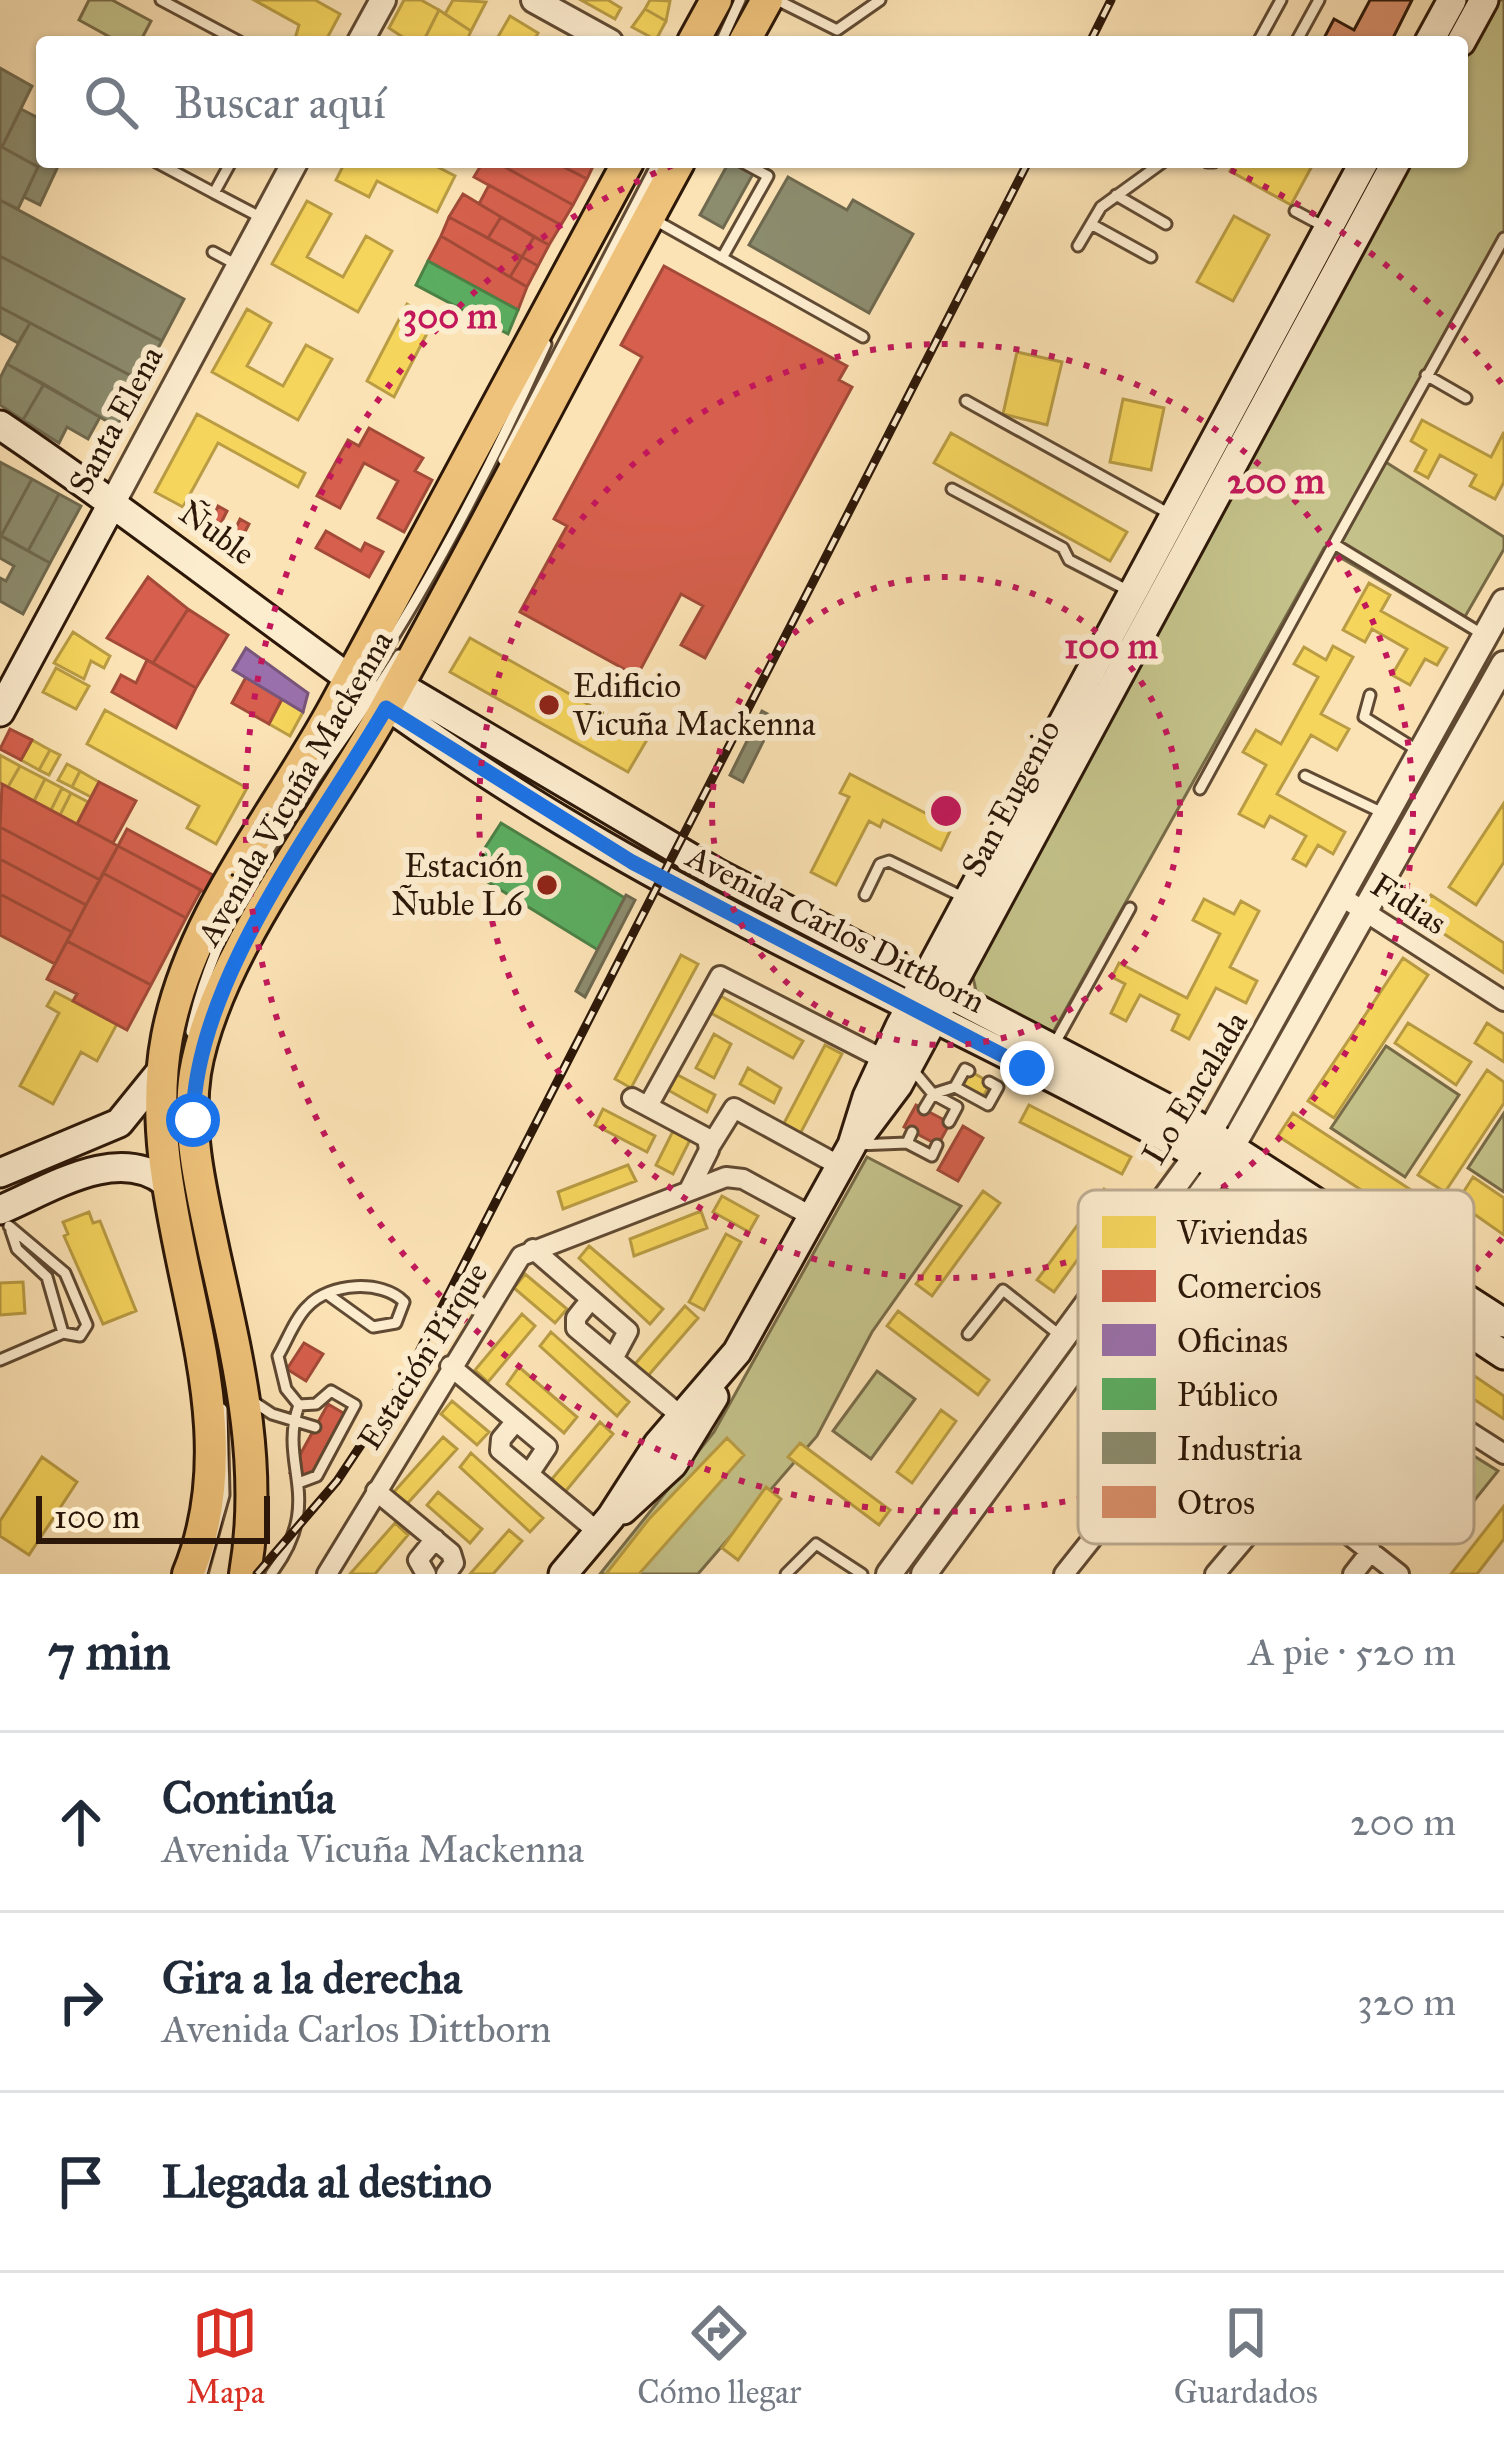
<!DOCTYPE html>
<html lang="es">
<head>
<meta charset="utf-8">
<style>
	:root { --surface:#fff; --page:#f2f2f3; --text:#1f2937; --muted:#747a83; --line:#e0e1e3; --accent:#d93025 }
	body { margin:0; font-family:"IM FELL Great Primer",serif; background:var(--page); color:var(--text) }
	.scale { position:absolute; left:36px; bottom:30px; width:234px; box-sizing:border-box; padding-left:12px; border:6px solid #2c1708; border-top:0; font-size:33px; line-height:42px; white-space:nowrap; color:#2c1708; -webkit-text-stroke:9px #fdedcf; paint-order:stroke }
	.stop { position:absolute; width:36px; height:36px; margin:-27px; border:9px solid #1a73e8; border-radius:50%; background:#fff }
	.stop.end { background:#1a73e8; border-color:#fff; box-shadow:0 3px 12px #0008 }
	.list { margin:0; padding:0; list-style:none }
	h2 { display:flex; justify-content:space-between; align-items:center; height:156px; margin:0; padding:0 48px; font-size:51px }
	h2 small { font-size:39px; font-weight:400; color:var(--muted) }
	.list li { display:grid; grid-template-columns:78px 1fr auto; gap:36px; align-items:center; box-sizing:border-box; height:180px; padding:0 48px; border-top:3px solid var(--line) }
	.list b { display:block; font-size:45px; white-space:nowrap }
	.list p { margin:0; font-size:39px; white-space:nowrap; color:var(--muted) }
	.list em { font-size:39px; font-style:normal; color:var(--muted) }
	.icon { flex:none; width:66px; height:66px; fill:none; stroke:currentColor; stroke-width:2; stroke-linecap:round; stroke-linejoin:round }
	.map { position:relative; flex:none; width:1504px; height:1574px; overflow:hidden }
	.search { position:absolute; background:var(--surface); box-shadow:0 3px 9px #0004; left:36px; right:36px; top:36px; height:132px; display:flex; align-items:center; gap:30px; box-sizing:border-box; padding:0 42px; border-radius:12px; color:var(--muted); font-size:45px }
	.sheet { height:696px; background:var(--surface) }
	nav { display:flex; justify-content:space-around; align-items:center; box-sizing:border-box; height:168px; border-top:3px solid var(--line); background:var(--surface); font-size:33px; color:var(--muted) }
	nav a { display:grid; justify-items:center; gap:6px }
	nav .on { color:var(--accent) }
	.map>svg:first-child { display:block }
	.green { fill:#c4c28a; stroke:#786c49; stroke-width:3 }
	.homes { fill:#f6d55c; stroke:#b99c43; stroke-width:3 }
	.shops { fill:#d6604d; stroke:#a34a38; stroke-width:3 }
	.offices { fill:#9970ab; stroke:#78557a; stroke-width:3 }
	.public { fill:#5aae61; stroke:#4c8146; stroke-width:3 }
	.industry { fill:#8c8c6e; stroke:#6f694f; stroke-width:3 }
	.building { fill:#d98f6b; stroke:#2c1708; stroke-width:3 }
	.lines { fill:none; stroke-linecap:round; stroke-linejoin:round }
	.service-casing { stroke:#604a33; stroke-width:15 }
	.minor-casing { stroke:#604a33; stroke-width:24 }
	.tertiary-casing { stroke:#604a33; stroke-width:30 }
	.secondary-casing { stroke:#2c1708; stroke-width:33 }
	.primary-casing { stroke:#2c1708; stroke-width:36 }
	.service { stroke:#fdedcf; stroke-width:9 }
	.minor { stroke:#fdedcf; stroke-width:18 }
	.tertiary { stroke:#fdedcf; stroke-width:24 }
	.secondary { stroke:#fdedcf; stroke-width:27 }
	.primary { stroke:#eec27a; stroke-width:30 }
	.rail-casing { stroke:#2c1708; stroke-width:9 }
	.rail { stroke:#fdedcf; stroke-width:4.5; stroke-dasharray:14; stroke-linecap:butt }
	.route { stroke:#1a73e8; stroke-width:15 }
	.ring { fill:none; stroke:#c2185b; stroke-width:6; stroke-dasharray:6 12 }
	.poi-dot { fill:#8f2418; stroke:#fdedcf; stroke-width:4.5 }
	.labels { text-anchor:middle; dominant-baseline:central; stroke-width:12; stroke-linejoin:round; paint-order:stroke }
	.street-label { font-size:33px; fill:#2c1708; stroke:#fdedcf }
	.poi-label { font-size:33px; fill:#2c1708; stroke:#fdedcf; text-anchor:start }
	.key { fill:#fdedcf; stroke:#bead93; stroke-width:3 }
	.key-label { font-size:33px; fill:#2c1708 }
	.centre { fill:#c2185b; stroke:#fdedcf; stroke-width:6 }
	.ring-label { font-size:36px; text-anchor:middle; font-weight:bold; fill:#c2185b; stroke:#fdedcf; stroke-width:12; stroke-linejoin:round; paint-order:stroke }
</style>
</head>
<body>
<div class="map">
<svg width="1504" height="1574" viewBox="0 0 1504 1574">
	<rect width="100%" height="100%" fill="#fce3b5"/>
	<filter id="stains"><feTurbulence type="fractalNoise" baseFrequency=".00167" numOctaves="4"/><feColorMatrix values="0 0 0 0 .2 0 0 0 0 .09 0 0 0 0 .02 0 0 0 .5 -.17"/></filter>
	<radialGradient id="worn" r=".72"><stop offset=".6" stop-color="#630" stop-opacity="0"/><stop offset="1" stop-color="#630" stop-opacity=".3"/></radialGradient>
	<path class="green" d="M89 0H112L151 21 140 42H119L79 20Z
		M1492 0H1504V236L1384 461 1504 537V549L1459 627 1324 548 1052 1034 976 991 970 963 1405 162H1462V57Z
		M1386 1046 1459 1095 1405 1177 1331 1128Z
		M1504 1113V1192L1468 1168Z
		M867 1157 961 1206 872 1332 817 1436 698 1574H600L714 1432Z
		M877 1371 915 1399 871 1459 833 1431Z
		M1357 1383 1498 1471 1466 1511 1336 1408Z"/>
	<path class="homes" d="M254 0H315L340 14 325 42H294L299 25Z
		M404 0H421L439 10 423 42H410L389 28Z
		M453 0 486 2 471 31 445 14Z
		M581 0H608L621 8 615 19Z
		M650 0 670 1 666 21 645 9Z
		M645 9 666 21 656 40 632 27Z
		M439 10 471 31 466 42H423Z
		M510 16 538 33 533 42H495Z
		M345 162H428L455 176 437 212 377 181 369 197 336 180Z
		M1236 162H1305L1312 166 1291 205 1230 171Z
		M307 201 331 214 307 257 343 277 366 236 392 251 358 312 272 264Z
		M1234 216 1269 235 1233 301 1197 282Z
		M407 304 434 320 394 397 367 381Z
		M247 309 271 323 247 366 283 386 306 345 332 359 298 420 212 372Z
		M1017 352 1062 362 1047 425 1003 414Z
		M1123 399 1164 408 1151 470 1110 462Z
		M197 414 305 473 298 487 218 443 183 507 155 492Z
		M1422 420 1491 457 1504 432V482L1495 499 1470 486 1476 475 1440 455 1428 478 1415 471 1426 450 1411 441Z
		M951 433 1127 532 1110 561 934 463Z
		M1369 583 1390 595 1381 611 1447 648 1437 665 1425 659 1410 685 1392 675 1407 649 1372 629 1365 642 1343 630Z
		M73 632 110 656 104 668 91 661 84 679 54 663Z
		M470 638 648 738 628 772 450 672Z
		M1333 646 1353 657 1321 714 1349 729 1337 750 1311 735 1277 794 1345 832 1333 854 1318 845 1306 866 1293 859 1306 836 1270 816 1264 827 1239 814 1266 765 1243 752 1256 730 1281 744 1318 677 1294 664 1304 647 1326 660Z
		M56 668 89 686 76 709 43 692Z
		M282 699 303 712 290 736 269 724Z
		M105 710 247 788 216 844 187 828 199 806 87 744Z
		M32 740 50 750 39 770 21 760Z
		M50 750 60 755 49 775 39 770Z
		M0 755 20 766 8 787 0 783Z
		M67 764 80 771 72 787 58 780Z
		M20 766 45 779 34 801 8 787Z
		M80 771 99 782 91 797 72 787Z
		M850 774 952 827 941 850 883 820 880 827 869 821 836 885 811 872 849 797 840 793Z
		M45 779 62 788 51 810 34 801Z
		M62 788 71 793 60 815 51 810Z
		M71 793 88 802 77 824 60 815Z
		M1504 803V862L1476 905 1449 887Z
		M1431 895 1504 943V973L1418 917Z
		M1204 899 1234 914 1241 901 1259 911 1230 967 1257 981 1246 1003 1216 988 1189 1039 1172 1030 1179 1015 1140 995 1126 1021 1111 1013 1125 984 1112 977 1119 963 1187 998 1220 934 1193 920Z
		M681 955 698 964 631 1088 615 1079Z
		M1403 958 1428 975 1334 1118 1308 1101Z
		M55 992 117 1024 97 1061 81 1052 53 1104 20 1086 59 1013 47 1006Z
		M717 994 803 1041 793 1058 709 1012Z
		M1408 1023 1471 1062 1456 1085 1395 1043Z
		M1487 1023 1504 1034V1062L1475 1043Z
		M714 1034 731 1044 714 1078 696 1068Z
		M825 1045 842 1054 800 1134 783 1125Z
		M748 1068 781 1088 774 1103 740 1084Z
		M968 1070 991 1083 981 1100 958 1088Z
		M1487 1070 1504 1082V1103L1445 1192 1418 1175Z
		M676 1074 715 1095 707 1112 668 1090Z
		M1029 1105 1131 1157 1122 1174 1020 1122Z
		M603 1109 655 1136 647 1152 595 1125Z
		M1293 1113 1454 1218 1440 1241 1278 1136Z
		M673 1131 690 1140 673 1174 656 1165Z
		M628 1165 636 1181 563 1209 558 1192Z
		M1473 1177 1504 1198V1235L1457 1202Z
		M1104 1189 1120 1201 1054 1292 1037 1280Z
		M983 1191 1000 1203 932 1296 916 1284Z
		M722 1196 758 1216 749 1232 713 1212Z
		M701 1211 707 1228 634 1256 630 1239Z
		M89 1212 93 1223 100 1221 136 1311 103 1324 64 1236 68 1234 63 1222Z
		M726 1234 741 1242 704 1310 689 1302Z
		M589 1246 663 1309 650 1324 579 1258Z
		M525 1274 567 1309 555 1323 514 1288Z
		M23 1282 25 1313 0 1315V1283Z
		M685 1306 698 1318 647 1377 635 1364Z
		M898 1311 989 1380 978 1395 887 1326Z
		M522 1314 535 1326 488 1382 475 1370Z
		M551 1332 629 1402 617 1416 540 1346Z
		M1448 1358 1504 1396V1419L1437 1375Z
		M519 1367 577 1417 564 1433 507 1384Z
		M452 1401 489 1432 477 1445 441 1414Z
		M941 1410 956 1421 912 1483 897 1472Z
		M600 1422 613 1434 565 1492 552 1479Z
		M443 1437 457 1449 406 1505 393 1493Z
		M727 1438 744 1455 639 1574H606L649 1519Z
		M800 1443 890 1510 879 1525 788 1457Z
		M471 1453 543 1518 530 1532 460 1467Z
		M42 1457 77 1482 29 1555 0 1536V1521Z
		M766 1487 781 1499 738 1560 722 1548Z
		M438 1492 482 1529 470 1543 427 1505Z
		M1504 1506V1539L1477 1574H1451Z
		M395 1523 408 1535 375 1574H350Z
		M509 1530 522 1541 493 1574H470Z"/>
	<path class="shops" d="M483 162H496L573 205 561 225 474 177Z
		M496 162H554L587 179 573 205Z
		M554 162H595L587 179Z
		M489 185 561 225 549 245 479 204Z
		M463 194 501 217 488 238 449 217Z
		M449 217 522 257 510 277 441 236Z
		M501 217 534 237 522 257 488 238Z
		M441 236 527 287 518 310 428 261Z
		M534 237 549 245 538 266 522 257Z
		M522 257 538 266 527 287 510 277Z
		M664 266 847 366 839 380 852 387 705 658 681 645 703 606 681 594 637 676 520 612 567 526 554 519 642 357 621 345Z
		M369 428 423 458 415 471 432 480 404 532 378 518 398 481 364 463 340 508 317 496 348 440 359 446Z
		M218 506 227 511 213 539 204 535Z
		M240 519 249 524 235 551 227 547Z
		M326 531 361 551 365 543 383 552 369 577 316 548Z
		M148 577 188 609 153 663 107 638Z
		M188 609 228 635 196 688 153 663Z
		M147 660 196 688 176 728 112 692 121 675 136 683Z
		M246 677 282 699 269 724 232 703Z
		M10 729 32 740 21 760 0 749Z
		M99 782 136 801 113 843 77 824Z
		M2 784 118 846 100 880 0 827Z
		M0 827 100 880 86 905 0 859Z
		M127 829 213 875 204 892 118 846Z
		M118 846 201 890 186 918 103 873Z
		M0 859 86 905 72 932 0 894Z
		M103 873 186 918 151 985 67 941Z
		M0 894 72 932 55 964 0 935Z
		M67 941 151 985 127 1030 73 1001 77 994 47 979Z
		M916 1105 950 1123 938 1145 904 1127Z
		M963 1126 983 1138 958 1181 938 1170Z
		M304 1343 323 1354 306 1381 287 1369Z
		M328 1404 345 1414 308 1483 290 1473Z"/>
	<path class="offices" d="M246 648 308 693 303 712 233 670Z"/>
	<path class="public" d="M428 261 518 310 508 334 416 285Z
		M501 823 625 898 598 950 470 871Z"/>
	<path class="industry" d="M0 68 32 86 2 147 0 146Z
		M21 109 42 120V162H60L40 205 24 197 38 167 2 147Z
		M0 146 38 167 18 209 0 200Z
		M729 162 753 174 723 228 700 215Z
		M788 177 847 210 853 200 913 234 869 313 749 245Z
		M0 200 184 299 162 341 0 256Z
		M0 256 162 341 141 381 0 307Z
		M0 307 30 323 18 343 0 333Z
		M30 323 141 381 117 427 7 364Z
		M7 364 44 384 23 420 0 405V378Z
		M44 384 100 417 88 439 67 427 59 443 23 420Z
		M0 462 32 479 1 536 0 535Z
		M32 479 59 494 28 551 1 536Z
		M59 494 81 506 50 563 28 551Z
		M0 535 50 563 23 614 0 601V578L6 581 14 566 0 558Z
		M762 711 775 718 743 782 730 775Z
		M626 895 635 900 585 997 576 991Z"/>
	<path class="building" d="M1370 0H1412L1391 42H1322L1334 19 1354 30Z"/>
	<g class="lines">
		<defs>
			<path id="service" d="M161 0 240 42
				M777 0 837 30 880 0
				M721 42 740 0
				M1258 42 1281 0
				M1296 42 1319 0
				M156 162 214 193 231 162
				M1207 162H1214
				M214 193 260 217
				M1116 195 1166 224
				M1295 211 1323 226
				M653 219 863 337
				M1091 224 1151 257
				M1078 246 1101 207 1163 162
				M213 252 239 266
				M722 258 768 176 742 162
				M1426 375 1466 398
				M966 401 1168 513
				M503 460 658 162
				M952 489 1063 548 1069 560 1131 592
				M1482 634 1334 544 1504 238
				M364 683C436 574 493 463 546 344
				M1370 695 1364 717 1417 750
				M1305 776 1383 813
				M1200 789 1334 544
				M865 895 880 864 889 861 963 897
				M191 1032C220 890 324 775 399 655
				M1055 1043 1130 908
				M912 1069 933 1094 955 1087
				M969 1071 965 1069 955 1087 988 1105 998 1087 989 1082
				M924 1109 933 1094 957 1107 949 1122
				M912 1132 907 1143 932 1156 937 1145
				M857 1145 907 1143
				M11 1231 17 1249 47 1277 63 1333
				M1185 1286 1269 1354 1214 1429
				M968 1334 1003 1290 1062 1337
				M0 1360 63 1333 80 1336 87 1325 65 1273 9 1226
				M254 1402 272 1414 315 1427
				M299 1405 316 1404 331 1391 355 1405 317 1476 301 1482
				M202 1574 224 1495 222 1409
				M271 1574C327 1500 277 1466 299 1405L286 1389 278 1356C287 1341 295 1318 308 1306 329 1283 382 1279 404 1302L396 1323 373 1327 330 1296
				M786 1574 816 1544 862 1574"/>
			<path id="minor" d="M1342 897 1504 1001
				M632 1098 707 1138 709 1150 689 1190
				M648 1106 720 976 883 1059
				M709 1148 734 1108 840 1166
				M533 1249 628 1331 613 1359
				M591 1299 576 1318V1328L682 1417
				M1433 1308 1388 1380 1504 1454
				M1076 1321 1399 1574
				M450 1366 547 1447 529 1474
				M516 1421 501 1439 500 1450 598 1532
				M376 1491 451 1553 454 1563 446 1574
				M327 1574 521 1256 726 1177 743 1179 813 1217
				M426 1574 418 1560 435 1539
				M1064 1574 1107 1520 1145 1497 1205 1421
				M1215 1574 1289 1487
				M1353 1574 1371 1551"/>
			<path id="tertiary" d="M534 0 610 42
				M360 42 383 0
				M113 502 295 162
				M889 1574 1197 1155 1504 602
				M924 1574 1220 1168 1504 664"/>
			<path id="secondary" d="M1429 42 1452 0
				M1461 42 1484 0
				M0 425C191 554 367 704 564 822 775 949 1002 1044 1215 1165 1315 1222 1408 1292 1504 1355
				M397 684 715 872 1182 1116 1504 1323
				M0 712 113 502
				M862 1133 898 1085 1396 162
				M0 1173 119 1123 162 1070
				M0 1210C48 1190 117 1144 165 1182
				M623 1510 673 1464 714 1397
				M563 1574 611 1517 658 1444 737 1352 852 1145 867 1097 900 1026 1364 162"/>
			<path id="primary" d="M693 42 716 0
				M744 42 767 0
				M188 1574C261 1399 133 1218 167 1037 190 915 277 813 335 706 433 525 529 343 628 162
				M245 1574C264 1464 238 1360 214 1252 202 1194 186 1133 195 1073 214 957 325 817 383 713 484 531 579 345 679 162"/>
		</defs>
		<use href="#service" class="service-casing"/>
		<use href="#minor" class="minor-casing"/>
		<use href="#tertiary" class="tertiary-casing"/>
		<use href="#secondary" class="secondary-casing"/>
		<use href="#primary" class="primary-casing"/>
		<use href="#service" class="service"/>
		<use href="#minor" class="minor"/>
		<use href="#tertiary" class="tertiary"/>
		<use href="#secondary" class="secondary"/>
		<use href="#primary" class="primary"/>
		<defs>
			<path id="rail" d="M1090 42 1111 0
				M257 1574 337 1481 406 1377 1028 162"/>
		</defs>
		<use href="#rail" class="rail-casing"/>
		<use href="#rail" class="rail"/>
	</g>
	<g class="lines">
		<path class="route" d="M193 1120C195 980 316 828 386 708L632 862 1027 1068"/>
	</g>
	<g class="ring">
		<circle cx="946" cy="811" r="234"/>
		<circle cx="946" cy="811" r="467"/>
		<path d="M1502 1238A701 701 0 1 1 678 163M1214 163A701 701 0 0 1 1502 384"/>
	</g>
	<g class="poi-dot">
		<circle cx="549" cy="705" r="12"/>
		<circle cx="547" cy="885" r="12"/>
	</g>
	<g class="labels">
		<g class="street-label">
			<text transform="translate(116 420) rotate(-62)">Santa Elena</text>
			<text transform="translate(217 533) rotate(36)">Ñuble</text>
			<text transform="translate(295 788) rotate(-60)">Avenida Vicuña Mackenna</text>
			<text transform="translate(1011 798) rotate(-62)">San Eugenio</text>
			<text transform="translate(1409 904) rotate(33)">Fidias</text>
			<text transform="translate(836 929) rotate(27)">Avenida Carlos Dittborn</text>
			<text transform="translate(1195 1088) rotate(-59)">Lo Encalada</text>
			<text transform="translate(423 1356) rotate(-58)">Estación Pirque</text>
		</g>
		<g class="poi-label">
			<text x="573" y="686">Edificio<tspan x="573" dy="38">Vicuña Mackenna</tspan></text>
			<text x="523" y="866" text-anchor="end">Estación<tspan x="523" dy="38">Ñuble L6</tspan></text>
		</g>
	</g>
	<rect x="1078" y="1190" width="396" height="354" rx="18" class="key"/>
	<rect x="1102" y="1216" width="54" height="32" fill="#f6d55c"/>
	<rect x="1102" y="1270" width="54" height="32" fill="#d6604d"/>
	<rect x="1102" y="1324" width="54" height="32" fill="#9970ab"/>
	<rect x="1102" y="1378" width="54" height="32" fill="#5aae61"/>
	<rect x="1102" y="1432" width="54" height="32" fill="#8c8c6e"/>
	<rect x="1102" y="1486" width="54" height="32" fill="#d98f6b"/>
	<g class="key-label">
		<text x="1177" y="1244">Viviendas</text>
		<text x="1177" y="1298">Comercios</text>
		<text x="1177" y="1352">Oficinas</text>
		<text x="1177" y="1406">Público</text>
		<text x="1177" y="1460">Industria</text>
		<text x="1177" y="1514">Otros</text>
	</g>
	<circle cx="946" cy="811" r="18" class="centre"/>
	<g class="ring-label">
		<text x="450" y="328">300 m</text>
		<text x="1276" y="493">200 m</text>
		<text x="1111" y="658">100 m</text>
	</g>
	<rect width="100%" height="100%" filter="url(#stains)"/>
	<rect width="100%" height="100%" fill="url(#worn)"/>
</svg>
<div class="scale">100 m</div>
<div class="stop" style="left:193px;top:1120px"></div>
<div class="stop end" style="left:1027px;top:1068px"></div>
<div class="search"><svg class="icon" aria-label="search" viewBox="0 0 24 24"><circle cx="10" cy="10" r="6"/><path d="M15 15l6 6"/></svg>Buscar aquí</div>
</div>
<section class="sheet">
<h2>7 min<small>A pie · 520 m</small></h2>
<ul class="list">
<li><svg class="icon" aria-label="ahead" viewBox="0 0 24 24"><path d="M12 20V5M6 11l6-6 6 6"/></svg><div><b>Continúa</b><p>Avenida Vicuña Mackenna</p></div><em>200 m</em></li>
<li><svg class="icon" aria-label="right" viewBox="0 0 24 24"><path d="M7 20v-9h11M14 6l5 5-5 5"/></svg><div><b>Gira a la derecha</b><p>Avenida Carlos Dittborn</p></div><em>320 m</em></li>
<li><svg class="icon" aria-label="arrive" viewBox="0 0 24 24"><path d="M6 21V4h12l-3 4 3 4H6"/></svg><div><b>Llegada al destino</b></div></li>
</ul>
</section>
<nav>
<a class="on"><svg class="icon" aria-label="map" viewBox="0 0 24 24"><path d="M3 6l6-2 6 2 6-2v14l-6 2-6-2-6 2zM9 4v14M15 6v14"/></svg>Mapa</a>
<a><svg class="icon" aria-label="directions" viewBox="0 0 24 24"><path d="M12 3l9 9-9 9-9-9zM9 14v-3h6M13 9l2 2-2 2"/></svg>Cómo llegar</a>
<a><svg class="icon" aria-label="saved" viewBox="0 0 24 24"><path d="M7 4h10v16l-5-4-5 4z"/></svg>Guardados</a>
</nav>
</body>
</html>
